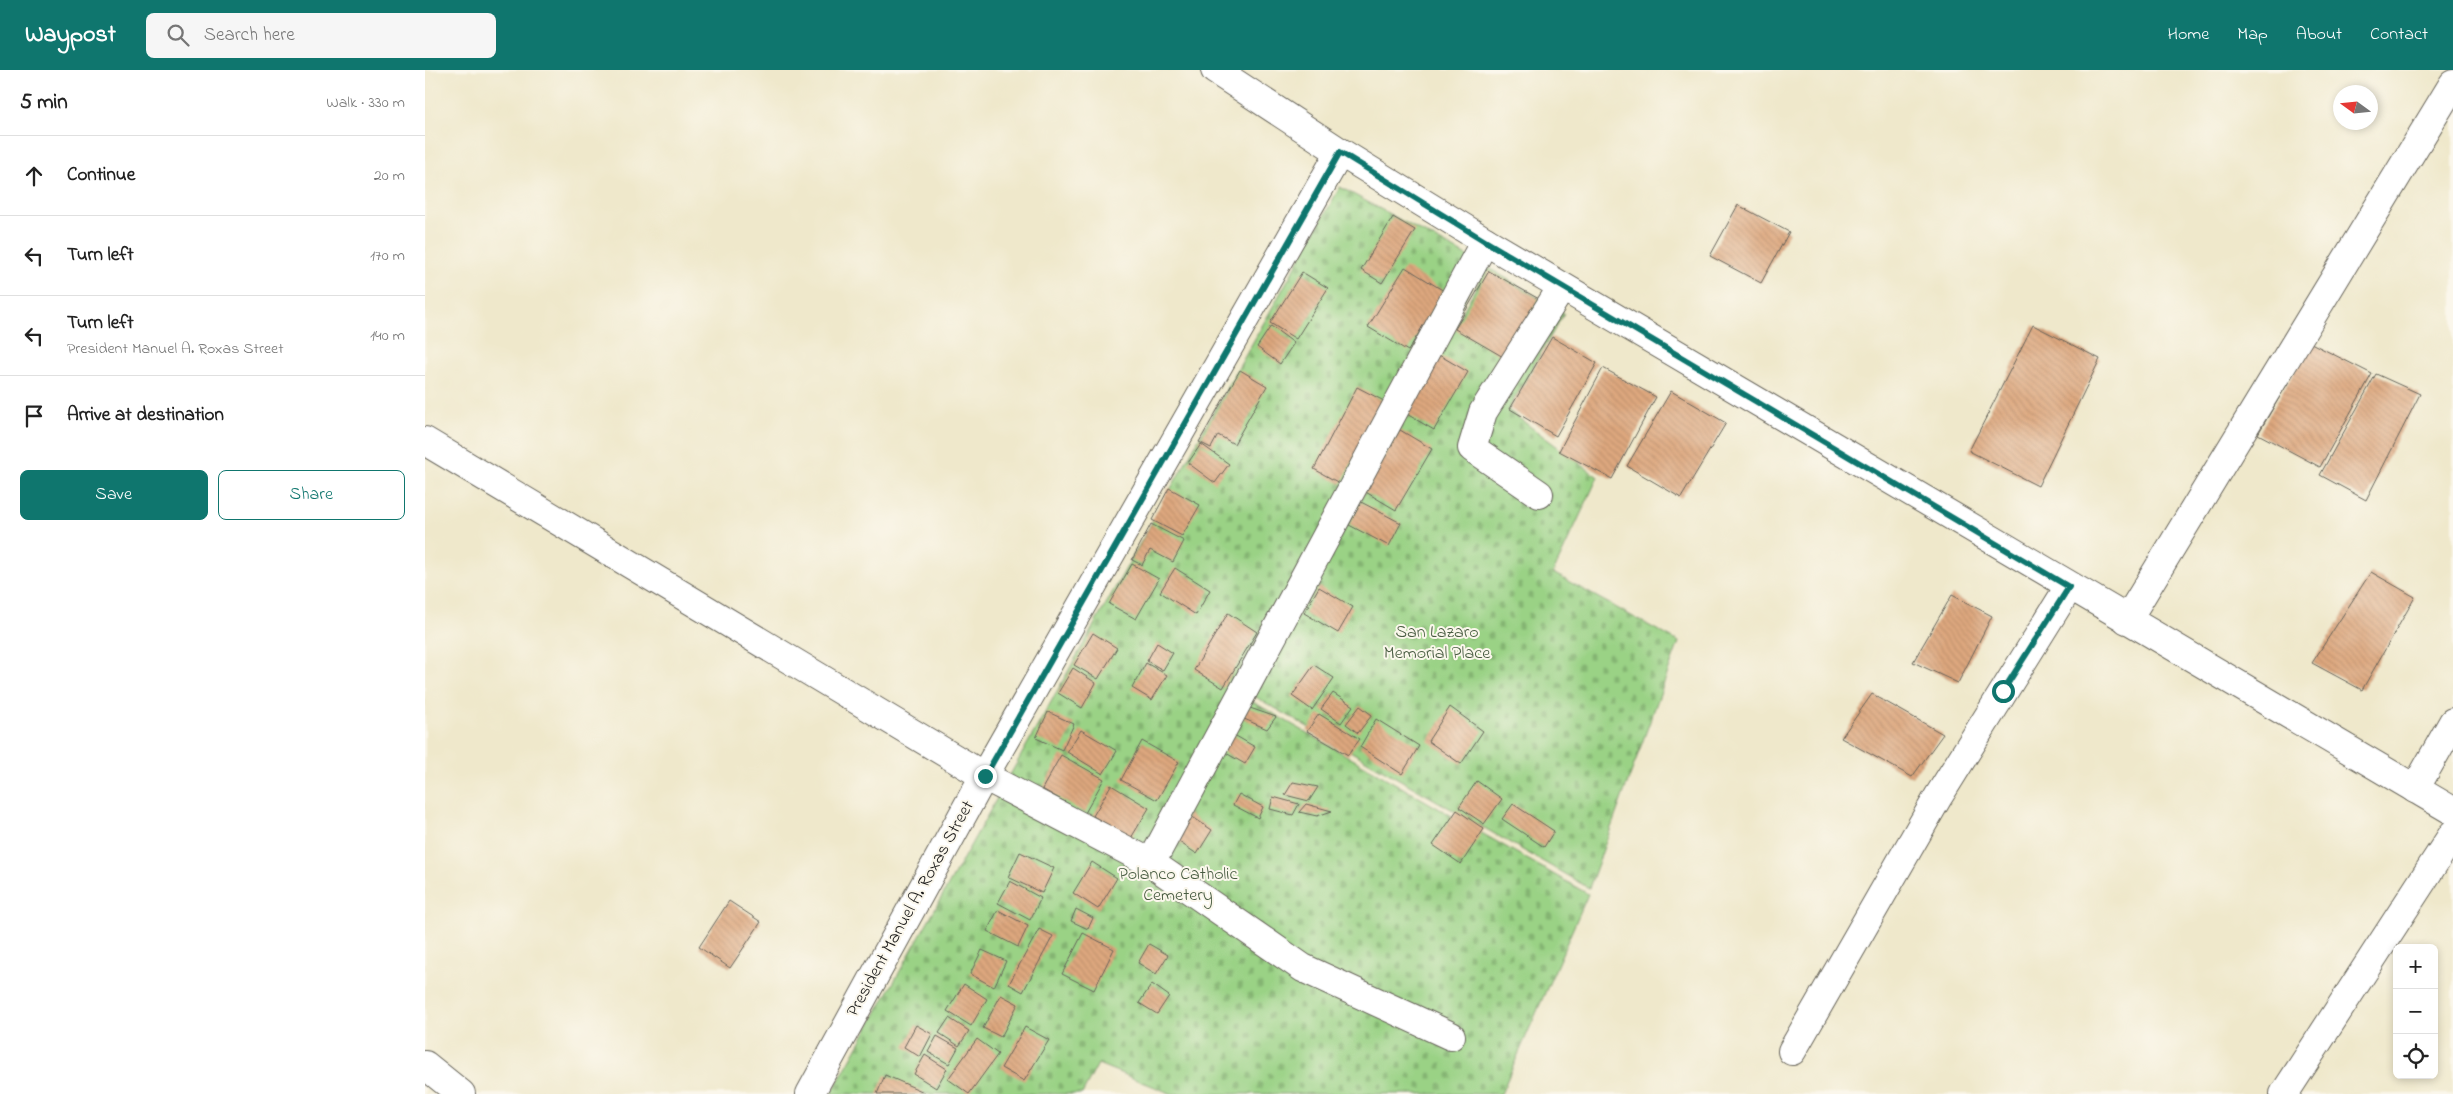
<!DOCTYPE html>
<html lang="en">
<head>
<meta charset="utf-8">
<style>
	:root { --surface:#fff; --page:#f6f6f6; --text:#222; --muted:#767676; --line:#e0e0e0; --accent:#0f766e }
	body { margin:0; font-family:"Indie Flower",sans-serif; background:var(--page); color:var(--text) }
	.controls { position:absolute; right:15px; bottom:15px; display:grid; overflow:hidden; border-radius:8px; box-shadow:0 2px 8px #0003 }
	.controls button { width:45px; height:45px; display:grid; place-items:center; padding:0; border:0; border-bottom:1px solid var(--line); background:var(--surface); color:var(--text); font:25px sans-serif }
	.compass { position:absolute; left:1908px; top:15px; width:45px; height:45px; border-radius:50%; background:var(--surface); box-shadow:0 2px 8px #0003; rotate:285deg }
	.stop { position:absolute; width:15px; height:15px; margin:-11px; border:4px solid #0f766e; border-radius:50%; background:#fff }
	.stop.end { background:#0f766e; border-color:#fff; box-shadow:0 1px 5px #0008 }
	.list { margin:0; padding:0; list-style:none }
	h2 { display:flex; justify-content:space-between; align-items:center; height:65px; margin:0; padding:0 20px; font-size:21px }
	h2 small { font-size:16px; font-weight:400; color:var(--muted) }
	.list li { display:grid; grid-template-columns:32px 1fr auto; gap:15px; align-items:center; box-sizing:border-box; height:80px; padding:0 20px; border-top:1px solid var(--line) }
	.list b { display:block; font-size:19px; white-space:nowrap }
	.list p { margin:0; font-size:16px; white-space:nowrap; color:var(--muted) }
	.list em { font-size:16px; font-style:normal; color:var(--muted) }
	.actions { display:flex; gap:10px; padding:15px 20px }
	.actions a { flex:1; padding:11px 0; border:1px solid var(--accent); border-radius:8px; text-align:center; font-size:18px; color:var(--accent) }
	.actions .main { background:var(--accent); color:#fff }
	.icon { flex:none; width:28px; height:28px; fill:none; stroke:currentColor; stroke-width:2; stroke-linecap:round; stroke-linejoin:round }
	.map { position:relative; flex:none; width:2028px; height:1024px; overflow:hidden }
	header { display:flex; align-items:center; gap:30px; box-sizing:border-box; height:70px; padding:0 25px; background:var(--accent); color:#fff }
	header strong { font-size:24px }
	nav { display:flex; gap:28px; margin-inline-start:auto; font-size:18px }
	.search { width:350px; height:45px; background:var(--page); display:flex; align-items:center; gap:12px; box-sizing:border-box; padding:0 18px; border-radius:8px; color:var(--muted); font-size:19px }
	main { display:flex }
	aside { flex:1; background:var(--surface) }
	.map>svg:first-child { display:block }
	.cemetery { fill:url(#cemetery-stones); stroke:#5b7750 }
	.building { fill:url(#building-back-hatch) }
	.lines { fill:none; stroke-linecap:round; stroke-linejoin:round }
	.minor-casing { stroke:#666359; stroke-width:30 }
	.major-casing { stroke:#666359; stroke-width:30 }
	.minor { stroke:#fff; stroke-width:28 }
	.major { stroke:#fff; stroke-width:28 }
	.route { stroke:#0f766e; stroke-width:6 }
	.labels { text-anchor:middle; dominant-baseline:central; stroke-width:4; stroke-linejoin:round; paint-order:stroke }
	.park-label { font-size:18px; fill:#485c41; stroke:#fbf7ec }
	.street-label { font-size:18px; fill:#1c1c1c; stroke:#fbf7ec }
</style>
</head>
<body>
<header>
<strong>Waypost</strong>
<div class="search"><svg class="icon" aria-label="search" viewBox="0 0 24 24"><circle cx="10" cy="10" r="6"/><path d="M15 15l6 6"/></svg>Search here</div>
<nav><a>Home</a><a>Map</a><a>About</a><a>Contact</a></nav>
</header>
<main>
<aside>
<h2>5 min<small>Walk · 330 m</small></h2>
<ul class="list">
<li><svg class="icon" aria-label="ahead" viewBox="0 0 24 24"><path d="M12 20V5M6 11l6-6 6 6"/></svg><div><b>Continue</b></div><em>20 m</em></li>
<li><svg class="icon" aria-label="left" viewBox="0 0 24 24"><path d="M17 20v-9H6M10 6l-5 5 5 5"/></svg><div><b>Turn left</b></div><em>170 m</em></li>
<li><svg class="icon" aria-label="left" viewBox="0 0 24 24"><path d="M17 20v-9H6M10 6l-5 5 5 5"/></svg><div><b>Turn left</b><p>President Manuel A. Roxas Street</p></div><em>140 m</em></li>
<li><svg class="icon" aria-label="arrive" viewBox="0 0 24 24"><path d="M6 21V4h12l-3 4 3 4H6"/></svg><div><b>Arrive at destination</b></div></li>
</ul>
<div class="actions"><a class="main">Save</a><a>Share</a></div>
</aside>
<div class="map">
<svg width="2028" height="1024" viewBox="0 0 2028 1024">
	<defs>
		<pattern id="cemetery-stones" width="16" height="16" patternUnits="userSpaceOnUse" patternTransform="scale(1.25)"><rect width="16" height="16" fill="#9ad285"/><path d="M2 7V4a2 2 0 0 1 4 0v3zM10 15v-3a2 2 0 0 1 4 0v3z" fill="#84b472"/></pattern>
		<pattern id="building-back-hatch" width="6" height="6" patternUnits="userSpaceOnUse" patternTransform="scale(1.25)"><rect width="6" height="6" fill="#dda77e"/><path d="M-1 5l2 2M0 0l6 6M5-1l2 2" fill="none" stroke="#bd8f6c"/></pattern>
	</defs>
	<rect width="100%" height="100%" fill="#fbf7ec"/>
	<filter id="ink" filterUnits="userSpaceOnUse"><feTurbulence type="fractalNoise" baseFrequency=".02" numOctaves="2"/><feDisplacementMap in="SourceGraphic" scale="10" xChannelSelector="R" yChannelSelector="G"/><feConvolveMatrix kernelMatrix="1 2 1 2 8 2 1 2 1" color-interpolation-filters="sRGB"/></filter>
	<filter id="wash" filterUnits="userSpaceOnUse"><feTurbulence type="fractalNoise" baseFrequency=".0096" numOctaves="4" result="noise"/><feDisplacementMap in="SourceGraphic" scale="20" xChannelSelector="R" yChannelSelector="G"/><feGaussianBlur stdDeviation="1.12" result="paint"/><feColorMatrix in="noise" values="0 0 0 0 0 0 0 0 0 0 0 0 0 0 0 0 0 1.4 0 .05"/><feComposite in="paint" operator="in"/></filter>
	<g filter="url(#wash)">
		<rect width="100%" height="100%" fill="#efe8cb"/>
		<path class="cemetery" d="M915 117 1058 195 821 628 1163 824 1076 1024H747L673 994 657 1024H406Z
			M1062 197 1139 243 1083 340 1173 407 1128 503 1254 572 1164 818 829 626Z"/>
		<g id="blocks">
			<path class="building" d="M1313 135 1364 162 1336 213 1285 186Z
				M968 147 990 160 957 213 936 200Z
				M980 197 1019 221 983 281 943 257Z
				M1064 201 1114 229 1080 288 1030 259Z
				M877 202 903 218 871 269 845 253Z
				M1608 255 1675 289 1613 416 1544 381Z
				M846 256 869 273 855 294 832 277Z
				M1127 267 1172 293 1131 366 1085 339Z
				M1886 273 1947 304 1895 397 1833 364Z
				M1014 285 1043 302 1009 360 980 343Z
				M1178 298 1231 327 1187 409 1134 381Z
				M815 300 842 316 809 374 793 365 786 378 774 372Z
				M1951 304 1995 324 1941 430 1895 405Z
				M932 317 959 331 916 414 889 399Z
				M1246 321 1301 353 1256 428 1202 396Z
				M975 360 1007 379 971 440 939 421Z
				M776 374 804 394 790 413 763 393Z
				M744 418 775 435 757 466 727 450Z
				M936 432 976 453 964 476 924 455Z
				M726 454 759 471 748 492 725 480 717 495 707 490Z
				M707 494 734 509 711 549 684 534Z
				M750 498 785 520 771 545 735 522Z
				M1946 502 1990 527 1937 620 1887 593Z
				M894 517 928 537 913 563 879 543Z
				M1527 525 1567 546 1533 613 1488 592Z
				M803 543 832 562 798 618 769 600Z
				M668 563 692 578 673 609 649 595Z
				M732 573 748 583 738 600 722 591Z
				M721 593 742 605 727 630 707 618Z
				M889 595 909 608 887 640 867 626Z
				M648 598 671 613 657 638 633 623Z
				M908 623 928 636 916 653 896 639Z
				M1447 624 1518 664 1487 707 1416 668Z
				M935 636 947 645 933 663 921 654Z
				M822 637 851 647 842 659 817 648Z
				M1025 637 1058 661 1036 694 1003 671Z
				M623 642 649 654 637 680 611 668Z
				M894 644 935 669 923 685 882 661Z
				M951 649 994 676 977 704 935 677Z
				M656 660 692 681 678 704 642 682Z
				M804 662 830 677 820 694 794 679Z
				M717 671 754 692 732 730 696 710Z
				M636 685 679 709 660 743 617 719Z
				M1052 711 1077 729 1059 754 1034 737Z
				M868 712 893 717 884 731 860 725Z
				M686 715 724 738 706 768 668 746Z
				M814 724 838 737 833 748 808 735Z
				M848 727 874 734 868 745 845 739Z
				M881 734 907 741 892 746 874 742Z
				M1088 734 1129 761 1119 777 1077 749Z
				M1032 740 1059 759 1036 794 1008 775Z
				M763 744 787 760 772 784 748 768Z
				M595 782 629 798 617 823 583 807Z
				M667 792 692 808 673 839 648 823Z
				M585 811 616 828 605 850 573 833Z
				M304 831 336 852 305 898 274 877Z
				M651 839 668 848 663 859 646 851Z
				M573 840 603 856 593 877 562 861Z
				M614 859 628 866 598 922 584 914Z
				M658 863 689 879 669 920 637 904Z
				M724 874 743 885 731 904 713 893Z
				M557 880 581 891 569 917 545 904Z
				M539 914 562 929 546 956 522 941Z
				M727 914 744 926 732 944 714 933Z
				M576 925 593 934 576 967 558 958Z
				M524 948 544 961 534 976 514 963Z
				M491 955 507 964 495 987 479 977Z
				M600 957 624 970 599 1011 576 998Z
				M512 966 533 978 524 994 503 982Z
				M552 969 573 984 544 1024 523 1009Z
				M500 985 522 999 511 1018 489 1004Z
				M460 1005 499 1022 498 1024H452Z"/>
		</g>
	</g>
	<g filter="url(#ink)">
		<use href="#blocks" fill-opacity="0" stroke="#666359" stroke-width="1"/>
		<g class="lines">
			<defs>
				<path id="minor" d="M0 371 559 706 726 793 1060 171
					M1114 424 1047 378 1058 342 1137 217
					M1702 550 2028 14
					M1990 719 2028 652
					M726 793 878 898 1026 966
					M1367 981 1513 727 1644 517
					M0 995 36 1024
					M385 1024 559 706 915 82
					M1859 1024 2028 764"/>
				<path id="major" d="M790 0 915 82 1060 171 2028 741"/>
			</defs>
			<use href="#minor" class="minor-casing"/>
			<use href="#major" class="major-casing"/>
			<use href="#minor" class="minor"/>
			<use href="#major" class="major"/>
		</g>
	</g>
	<g class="lines" filter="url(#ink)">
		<path class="route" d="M560 706 915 82 1060 171 1644 517 1578 621"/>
	</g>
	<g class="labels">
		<g class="park-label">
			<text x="1012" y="563">San Lazaro<tspan x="1012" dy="21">Memorial Place</tspan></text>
			<text x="753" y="805">Polanco Catholic<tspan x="753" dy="21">Cemetery</tspan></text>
		</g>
		<g class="street-label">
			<text transform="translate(486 839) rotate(-61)">President Manuel A. Roxas Street</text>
		</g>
	</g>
</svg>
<div class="controls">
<button>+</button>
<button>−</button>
<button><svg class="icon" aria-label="locate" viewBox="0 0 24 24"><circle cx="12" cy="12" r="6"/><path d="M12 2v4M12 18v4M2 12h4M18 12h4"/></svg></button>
</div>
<svg class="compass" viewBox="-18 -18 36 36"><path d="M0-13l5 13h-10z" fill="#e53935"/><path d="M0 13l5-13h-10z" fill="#767676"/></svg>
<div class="stop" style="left:1578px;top:621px"></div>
<div class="stop end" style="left:560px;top:706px"></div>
</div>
</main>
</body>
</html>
